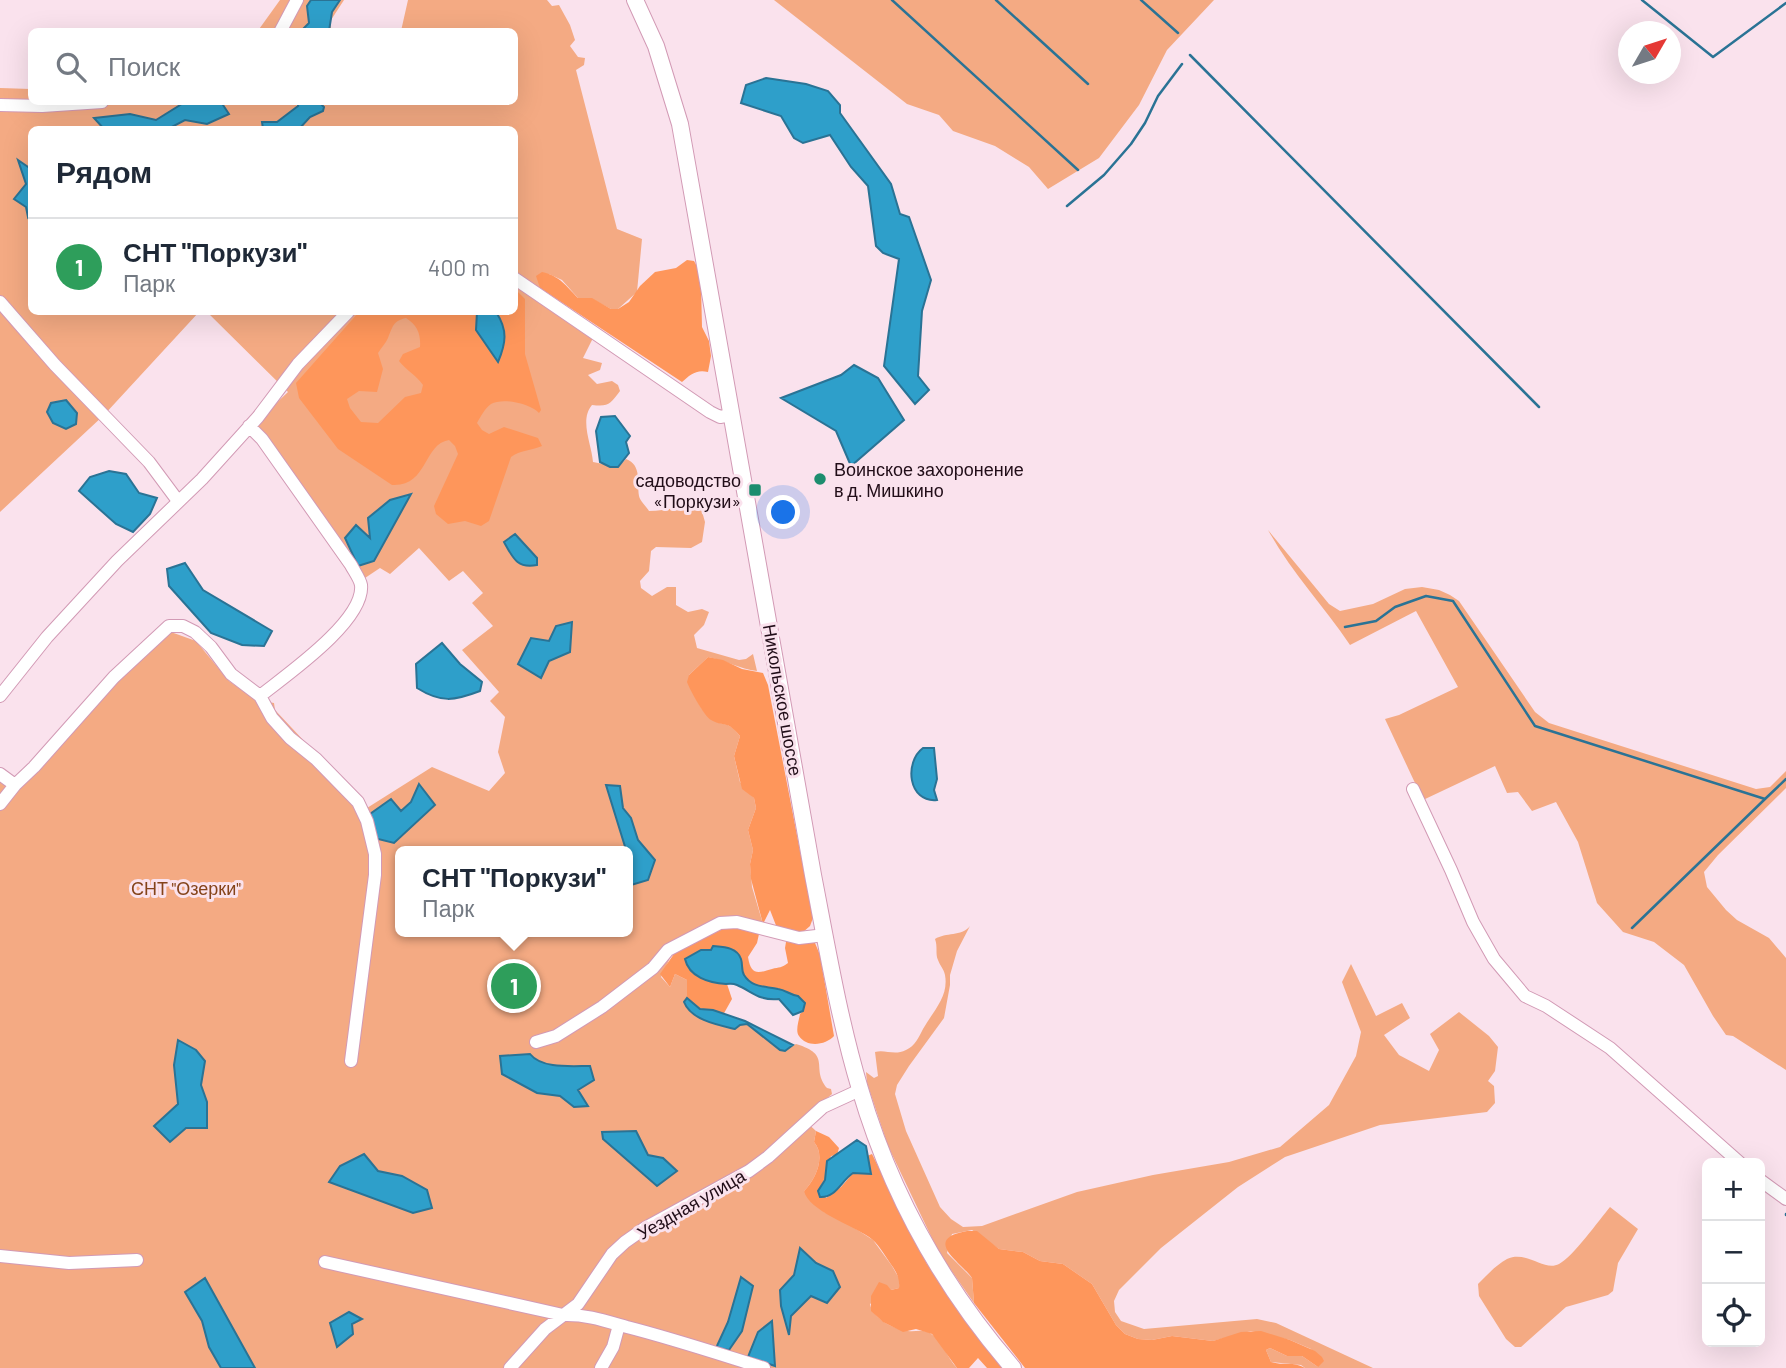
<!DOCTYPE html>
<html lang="ru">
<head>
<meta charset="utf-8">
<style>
	:root { --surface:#fff; --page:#f6f6f7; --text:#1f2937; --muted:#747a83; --line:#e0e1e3; --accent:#d93025 }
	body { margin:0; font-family:Barlow,sans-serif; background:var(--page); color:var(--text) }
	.controls { position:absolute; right:21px; bottom:21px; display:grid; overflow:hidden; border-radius:10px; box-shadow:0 7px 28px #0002 }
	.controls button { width:63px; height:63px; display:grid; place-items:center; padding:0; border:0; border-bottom:2px solid var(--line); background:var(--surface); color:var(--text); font:35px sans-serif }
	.compass { position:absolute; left:1618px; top:21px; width:63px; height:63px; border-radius:50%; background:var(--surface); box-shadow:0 7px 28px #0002; rotate:51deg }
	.you { position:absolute; left:784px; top:513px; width:24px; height:24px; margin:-18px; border:5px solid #fff; border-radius:50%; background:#1a73e8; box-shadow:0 0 0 10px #1a73e833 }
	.badge { display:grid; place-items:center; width:46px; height:46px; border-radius:50%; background:var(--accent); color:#fff; font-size:23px; font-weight:700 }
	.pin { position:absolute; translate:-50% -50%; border:4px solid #fff; box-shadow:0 2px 7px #0006 }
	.popup { position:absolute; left:395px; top:846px; width:238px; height:91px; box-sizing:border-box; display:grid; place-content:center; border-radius:10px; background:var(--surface); filter:drop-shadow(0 2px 5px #0005); font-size:23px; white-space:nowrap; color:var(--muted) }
	.popup b { font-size:26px; color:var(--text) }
	.popup::after { content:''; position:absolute; left:50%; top:100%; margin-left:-14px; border:14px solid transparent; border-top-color:var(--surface) }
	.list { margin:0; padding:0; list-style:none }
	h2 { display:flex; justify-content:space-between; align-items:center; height:91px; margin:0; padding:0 28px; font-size:30px }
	h2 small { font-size:23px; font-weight:400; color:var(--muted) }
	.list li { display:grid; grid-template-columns:46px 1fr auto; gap:21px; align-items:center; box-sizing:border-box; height:98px; padding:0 28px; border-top:2px solid var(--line) }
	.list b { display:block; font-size:26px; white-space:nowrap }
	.list p { margin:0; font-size:23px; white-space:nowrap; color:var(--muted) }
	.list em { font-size:23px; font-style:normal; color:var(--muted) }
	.icon { flex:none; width:38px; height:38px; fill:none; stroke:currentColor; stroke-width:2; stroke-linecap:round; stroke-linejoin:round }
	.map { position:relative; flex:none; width:1786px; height:1368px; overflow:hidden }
	.search { position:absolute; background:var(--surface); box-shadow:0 7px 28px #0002; left:28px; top:28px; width:490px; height:77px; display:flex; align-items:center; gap:18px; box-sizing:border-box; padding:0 24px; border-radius:10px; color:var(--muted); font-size:26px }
	.panel { position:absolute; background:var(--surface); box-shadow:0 7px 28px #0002; left:28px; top:126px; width:490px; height:189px; border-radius:10px }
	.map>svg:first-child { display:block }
	.green { fill:#f4aa83; fill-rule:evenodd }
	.forest { fill:#fe965b; fill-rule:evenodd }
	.water { fill:#2e9fca; stroke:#2a7395; stroke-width:2 }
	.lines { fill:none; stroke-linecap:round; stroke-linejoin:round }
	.stream { stroke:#2a7395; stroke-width:2.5 }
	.minor-casing { stroke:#d29ab5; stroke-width:14 }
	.major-casing { stroke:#d29ab5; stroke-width:18 }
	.minor { stroke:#fff; stroke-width:12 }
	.major { stroke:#fff; stroke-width:16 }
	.poi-dot { fill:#1c8d6e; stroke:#fae2ed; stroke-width:2.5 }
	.labels { text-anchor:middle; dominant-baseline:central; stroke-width:6; stroke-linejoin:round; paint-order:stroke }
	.poi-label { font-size:18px; fill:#210d18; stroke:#fae2ed; text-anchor:start }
	.street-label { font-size:18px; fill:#210d18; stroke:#fae2ed }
	.park-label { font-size:18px; fill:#85431a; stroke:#fae2ed }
</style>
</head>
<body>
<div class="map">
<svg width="1786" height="1368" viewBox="0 0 1786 1368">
	<rect width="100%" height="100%" fill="#fae2ed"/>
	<path class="green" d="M280 0H344L331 20V31L257 32Z
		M408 0H547L552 6 559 5 570 25 575 40 570 46 578 57 585 58 584 65 576 70 617 229 642 239 637 292 618 309H611L592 299 578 298 562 280 549 274 540 289 609 335 604 344 593 338 583 358 602 363 600 370 588 375 597 384 612 381 618 385 620 391C610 404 609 407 592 405 579 420 592 445 593 462L618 467 626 459C642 465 637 482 639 496 640 501 646 506 649 511 667 511 684 504 701 508L705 522 702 542 691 548 656 547 651 551 649 571 640 581 641 588 652 596 667 587H676V605L688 612 702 609 709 612 704 625 694 635 697 648 739 660 746 659 753 654 757 671C740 669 725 660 708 657L689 675C690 689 700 711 712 719 723 728 726 718 740 736L734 756 740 782 754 798 756 808 748 830 753 850 750 864 752 887 763 924 759 934 756 932 671 956 661 977 670 987 675 974 687 980V998L684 1002 689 1010 712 1023 747 1024 785 1050 796 1044C833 1055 810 1068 827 1088L831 1089 832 1094 803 1119 816 1131 814 1142C826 1156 816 1179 804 1191L824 1212 842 1220 873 1240 892 1266 900 1280 899 1288 891 1290 870 1304C873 1319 893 1329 908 1331 916 1332 922 1329 930 1333 943 1341 947 1358 957 1368H0V776L15 785 168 631 196 641 229 681 256 700 274 703 275 710 367 808 432 767 489 791 505 773 498 752 505 717 490 701 499 692 462 650 493 626 472 603 483 593 463 571 449 581 419 548 390 574 380 568 356 584 249 429 288 392 207 312H514V130H32V312H199L104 415 0 512V88L31 89 32 102H514V32L401 31ZM400 851H628V932H400Z
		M774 0H1214L1167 50 1139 105 1099 158 1048 189 1029 167 995 146 953 131 939 115 907 104Z
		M1268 530 1329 604 1340 611 1373 604 1405 589 1422 587 1439 590 1450 595 1459 601 1535 712 1549 723 1756 789 1770 787 1786 771V788L1718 855 1704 872 1707 887 1726 910 1737 920 1769 938 1786 958V1070L1733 1036 1726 1035 1713 1016 1684 965 1654 942 1623 932 1597 903 1578 842 1556 802 1532 811 1518 792 1507 793 1495 766 1423 800 1385 719 1399 715 1458 687 1416 611 1350 645C1323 605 1291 572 1268 530Z
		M970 926 957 951 950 975V985L944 1018 909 1066 897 1085 895 1094 906 1131 940 1207 951 1219 963 1227 982 1226 1077 1192 1153 1175 1229 1162 1280 1147 1329 1105 1356 1056 1361 1032 1342 982 1351 964 1376 1016 1402 1003 1410 1018 1384 1035 1399 1055 1429 1071 1439 1050 1430 1034 1459 1012 1489 1036 1498 1047 1495 1071 1488 1081 1494 1086 1495 1103 1487 1112 1380 1125 1285 1157 1238 1187 1161 1248 1119 1290 1114 1301 1115 1312 1121 1321 1144 1329 1257 1319 1276 1323 1373 1368H1305L1301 1365 1271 1362 1266 1350 1270 1348 1287 1356H1302L1318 1367 1311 1349 1290 1340 1251 1331 1213 1341 1172 1336 1152 1340 1138 1339 1125 1334 1116 1325 1092 1284 1063 1264 1040 1261 1023 1252 999 1249 972 1230 952 1234 947 1253 972 1278 974 1303 939 1253 888 1146 867 1083 866 1072 874 1078 878 1076 875 1052C885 1049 894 1056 906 1050 915 1046 919 1037 923 1029 933 1011 949 997 945 975 944 969 940 966 938 960 935 954 938 947 935 939 946 932 961 937 970 926Z
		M1610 1207 1638 1229 1618 1263 1613 1291 1608 1295 1566 1307 1521 1347H1515L1506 1339 1479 1296 1478 1284C1487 1275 1496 1265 1507 1259 1527 1250 1544 1272 1559 1264 1573 1257 1599 1220 1610 1207Z"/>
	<path class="forest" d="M687 260 694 261 699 270 701 286 702 327 709 341 711 356 708 372C696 369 690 375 682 382L540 288 536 276 542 272C560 276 566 286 578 298H592L611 309H618L629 302 640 286 655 272 676 268Z
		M515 289 525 299V354L541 410 539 413C531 404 503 397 491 404 485 408 481 416 477 423L482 430 489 434 504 427 538 438 542 446C531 451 520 450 511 457L489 521 481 526 465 521 448 524 436 514 434 506 458 454 455 446 449 440C423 444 428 487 392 485L338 449 299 398 296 383 359 312H514ZM406 318C417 325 421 334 420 347L403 354 399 361C406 370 417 376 423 385L421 393 405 397 378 423 361 422 350 408 347 399 359 391 377 392 383 369 378 353C381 348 386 343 388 338 393 326 393 321 406 318Z
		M708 657 723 660 742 669 763 673 768 685 813 918 810 926 802 933 777 928 770 910 763 924 751 879 750 864 753 850 748 830 756 808 754 798 742 789 734 756 740 736C726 719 725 728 711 720 704 716 690 690 687 682L689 675Z
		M724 925 759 934 757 943 748 957C751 976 758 973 772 969 779 967 782 968 788 963L785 948 786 942 815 943 820 955 834 1036C826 1045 807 1048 799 1036 795 1031 799 1020 800 1014L803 1011 798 996 752 984 743 975 727 948 701 950 685 959C689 978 709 982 727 984L732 999 723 1015 713 1010 700 1009 687 998V980L675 974 670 987 660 974 674 954Z
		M816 1131 829 1137 839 1148 837 1155 831 1156C827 1166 828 1177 821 1185L826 1198 841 1187 853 1173 865 1174 869 1162 867 1156 872 1154 927 1264 1003 1368H987L978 1358 969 1368H957L932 1334 916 1329 903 1332 883 1322 871 1311V1296L879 1282 887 1285 891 1290 899 1288C900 1278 896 1271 890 1263 884 1254 878 1243 869 1237 852 1225 809 1211 804 1191 816 1179 826 1156 814 1142Z
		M967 1231H977L999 1249 1023 1252 1040 1261 1063 1264 1092 1284 1116 1325 1125 1334 1138 1339 1152 1340 1172 1336 1213 1341 1241 1332 1261 1331 1290 1340 1315 1351 1322 1357 1324 1361 1318 1367 1302 1356H1287L1270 1348 1266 1350 1271 1362C1283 1366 1294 1361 1305 1368H1025L974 1303 972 1278C961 1262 921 1239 967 1231Z"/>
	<path class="water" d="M311 0H340L332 12 329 31H301L309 23 307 6Z
		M766 78 806 84 828 91 840 105V113L891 184 900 214 909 217 931 280 922 311 918 376 929 390 915 404 884 366 899 259 883 253 876 246 868 186 851 167 830 135 803 143 794 138 781 116 741 103 746 85Z
		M185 102H221L229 114 207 124 185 120 168 129H104L94 118 130 114 156 120Z
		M298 102H319L324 107 323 111 310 117 299 129H263L262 122H277L298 106Z
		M18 160 31 169V213L28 217 26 207 14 199 26 184Z
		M477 312H496C508 330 506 343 498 362L476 330Z
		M854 365 878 378 904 420 851 466 836 431 781 398 841 375Z
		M66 400 77 413 76 424 66 429 53 423 47 412 51 403Z
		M615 416 630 436 626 442 629 453 618 467H610L600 462 596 431 601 417Z
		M109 471 126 474 139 493 157 498 150 514 133 532 116 524 79 491 90 477Z
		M411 494 374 561 358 566 345 538 356 525 370 538 368 518 390 500Z
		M515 534 537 558V565C517 569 513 558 504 542Z
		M185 563 203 590 272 631 264 646 242 645 211 633 169 586 167 569Z
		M572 622 570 652 549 661 541 678 518 664 531 638 549 641 556 626Z
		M442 643 460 664 482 682 480 691C454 701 441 703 417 688L416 664Z
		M923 748H934L937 779 934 790 937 800C908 803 904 762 923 748Z
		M419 784 435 805 394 843 374 838 370 814 391 799 401 811 411 802Z
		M606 785 620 786 623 808 631 818 638 840 655 860 648 880 628 886V871L631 866Z
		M713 946C723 947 737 947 741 959 743 965 741 970 744 975 752 988 765 986 778 989 786 990 790 995 798 996L805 1003 803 1011 793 1015 779 999C759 1001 753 992 737 985 732 983 731 984 726 984 709 983 689 977 685 959L701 950H711Z
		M687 998 700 1009 713 1010 745 1021 793 1045 785 1051 780 1050 747 1024 740 1025 735 1029C718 1025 691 1020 684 1002Z
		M178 1040 196 1050 205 1061 201 1085 207 1102V1128H186L170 1142 154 1126 178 1104 174 1065Z
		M530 1054C542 1069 571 1066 590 1066L594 1080 578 1090 588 1106 574 1107 560 1096 537 1093 502 1074 500 1056Z
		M636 1131 648 1155 663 1158 677 1171 657 1186 603 1139 602 1132Z
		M857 1140 866 1146 871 1174 853 1173C841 1181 836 1198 820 1197L818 1191 825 1180 827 1161Z
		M364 1154 378 1171 402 1176 427 1190 432 1208 413 1213 329 1182 340 1166Z
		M800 1248 816 1263 833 1271 840 1287 827 1303 811 1296 791 1316 789 1335 781 1306 780 1290 794 1275Z
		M741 1277 753 1286 742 1331 729 1350 716 1348 728 1322Z
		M205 1278 255 1368H221L209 1347 202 1321 185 1292Z
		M349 1312 362 1319 352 1324 353 1334 337 1347 330 1323Z
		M772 1321 775 1366 748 1357 758 1332Z"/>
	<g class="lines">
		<path class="stream" d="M892 0 1078 170
			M996 0 1088 84
			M1141 0 1178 33
			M1642 0 1713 57 1786 3
			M1190 55 1539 407
			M1067 206 1104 175 1131 144 1145 123 1158 96 1182 64
			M1345 627 1376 621 1395 607 1426 596 1453 601 1535 726 1765 799 1786 779
			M1632 928 1765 799
			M1786 1214V1215"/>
		<defs>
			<path id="minor" d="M280 32 297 0
				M0 105 42 106 102 102
				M514 278 710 412 720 417 731 415
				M0 302 55 365 149 462 178 501
				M249 426 262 439 351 565C354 571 360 579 361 585 365 621 285 676 260 696
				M0 696 47 637 117 561 202 479 258 417 298 364 348 312
				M0 774 15 785 0 804
				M15 785 34 767 114 677 169 626H183L195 632 211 647 231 674 260 696 272 718 290 738 316 759 358 802 367 821 375 854V875L351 1061
				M1413 789 1451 870 1473 922 1494 959 1525 996 1546 1006 1610 1048 1740 1163
				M536 1042 556 1036 602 1007 653 968 668 950 720 923 737 922 799 938 825 935
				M1760 1180 1786 1199
				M0 1256 69 1263 137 1260
				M325 1262 563 1315C586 1314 606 1321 627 1327 674 1339 719 1354 764 1368
				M510 1368 545 1329 578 1304 612 1254 625 1242 645 1228 749 1171 768 1157 823 1107 860 1090
				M601 1368 613 1347 619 1325"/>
			<path id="major" d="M635 0 656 46 680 124 813 875C827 947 839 1019 860 1089 890 1192 943 1287 1013 1368"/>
		</defs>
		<use href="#minor" class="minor-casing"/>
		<use href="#major" class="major-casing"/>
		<use href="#minor" class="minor"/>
		<use href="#major" class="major"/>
	</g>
	<g class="poi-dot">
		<circle cx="820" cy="479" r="7"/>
		<rect x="748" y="483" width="14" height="14" rx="3.5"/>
	</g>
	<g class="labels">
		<g class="poi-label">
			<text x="834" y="469">Воинское захоронение<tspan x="834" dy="21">в д. Мишкино</tspan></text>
			<text x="741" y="480" text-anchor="end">садоводство<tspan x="741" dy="21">«Поркузи»</tspan></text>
		</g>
		<g class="street-label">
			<text transform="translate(783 700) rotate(80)">Никольское шоссе</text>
			<text transform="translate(691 1204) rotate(-30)">Уездная улица</text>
		</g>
		<g class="park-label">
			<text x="186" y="888">СНТ "Озерки"</text>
		</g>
	</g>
</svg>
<div class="controls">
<button>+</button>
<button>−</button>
<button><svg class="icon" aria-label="locate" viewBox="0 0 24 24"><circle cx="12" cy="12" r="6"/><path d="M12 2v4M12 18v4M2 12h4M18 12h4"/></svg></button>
</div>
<svg class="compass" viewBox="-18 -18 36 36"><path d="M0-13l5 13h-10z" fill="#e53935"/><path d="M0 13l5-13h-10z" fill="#747a83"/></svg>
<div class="you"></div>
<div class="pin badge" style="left:514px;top:986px;background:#2e9e5b">1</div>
<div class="popup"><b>СНТ &quot;Поркузи&quot;</b>Парк</div>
<div class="search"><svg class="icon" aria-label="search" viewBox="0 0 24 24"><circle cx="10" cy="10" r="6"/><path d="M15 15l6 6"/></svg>Поиск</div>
<section class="panel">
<h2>Рядом<small></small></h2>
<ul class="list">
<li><span class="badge" style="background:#2e9e5b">1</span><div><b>СНТ &quot;Поркузи&quot;</b><p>Парк</p></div><em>400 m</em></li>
</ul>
</section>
</div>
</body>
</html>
